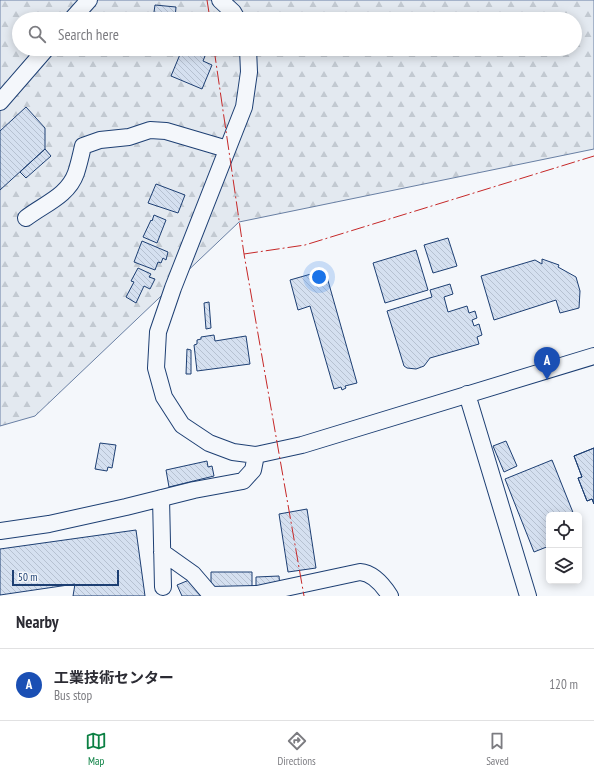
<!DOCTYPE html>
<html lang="en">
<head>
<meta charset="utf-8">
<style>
	:root { --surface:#fff; --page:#f7f7f7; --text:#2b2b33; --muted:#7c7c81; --line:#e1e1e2; --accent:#0b8043 }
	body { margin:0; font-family:"PT Sans Narrow","Noto Sans JP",sans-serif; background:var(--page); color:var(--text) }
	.controls { position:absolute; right:12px; bottom:12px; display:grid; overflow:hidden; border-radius:6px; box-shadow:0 2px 10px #0003 }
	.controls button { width:36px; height:36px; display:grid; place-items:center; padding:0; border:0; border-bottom:1px solid var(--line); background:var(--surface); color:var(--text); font:20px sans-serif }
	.scale { position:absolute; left:12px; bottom:10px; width:107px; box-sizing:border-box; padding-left:4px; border:2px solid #1d3f73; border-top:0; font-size:11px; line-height:14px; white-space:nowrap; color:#1d3f73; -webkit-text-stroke:3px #f4f7fb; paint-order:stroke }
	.you { position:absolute; left:319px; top:277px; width:14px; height:14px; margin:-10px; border:3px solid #fff; border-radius:50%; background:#1a73e8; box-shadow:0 0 0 6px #1a73e833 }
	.badge { display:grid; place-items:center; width:26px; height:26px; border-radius:50%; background:var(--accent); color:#fff; font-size:13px; font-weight:700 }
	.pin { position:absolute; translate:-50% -33px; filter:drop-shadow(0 1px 2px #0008) }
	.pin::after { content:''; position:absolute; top:21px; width:14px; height:12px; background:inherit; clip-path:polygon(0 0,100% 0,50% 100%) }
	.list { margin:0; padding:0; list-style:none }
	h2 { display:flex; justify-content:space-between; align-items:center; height:52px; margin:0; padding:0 16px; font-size:17px }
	h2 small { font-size:13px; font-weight:400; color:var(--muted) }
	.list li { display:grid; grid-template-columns:26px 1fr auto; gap:12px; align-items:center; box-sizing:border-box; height:72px; padding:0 16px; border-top:1px solid var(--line) }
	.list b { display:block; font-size:15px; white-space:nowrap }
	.list p { margin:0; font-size:13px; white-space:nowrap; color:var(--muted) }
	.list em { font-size:13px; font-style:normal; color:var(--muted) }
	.icon { flex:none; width:22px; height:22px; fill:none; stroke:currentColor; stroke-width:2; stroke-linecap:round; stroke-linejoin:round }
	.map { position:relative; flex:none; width:594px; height:596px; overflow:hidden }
	.search { position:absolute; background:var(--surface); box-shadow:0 2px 10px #0003; left:12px; right:12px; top:12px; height:44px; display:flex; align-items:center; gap:10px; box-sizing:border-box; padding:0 14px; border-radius:22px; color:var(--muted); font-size:15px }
	.sheet { height:124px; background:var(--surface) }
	nav { display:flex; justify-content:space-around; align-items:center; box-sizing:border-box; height:56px; border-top:1px solid var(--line); background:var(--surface); font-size:11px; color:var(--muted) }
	nav a { display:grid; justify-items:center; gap:2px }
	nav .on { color:var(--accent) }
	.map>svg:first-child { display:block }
	.forest { fill:url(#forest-firs); stroke:#687fa3; fill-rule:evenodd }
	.building { fill:url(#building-back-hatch); stroke:#1d3f73 }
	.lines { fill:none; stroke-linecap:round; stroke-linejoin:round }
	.minor-casing { stroke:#1d3f73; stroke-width:18 }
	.minor { stroke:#f4f7fb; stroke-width:16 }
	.power { stroke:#c62828; stroke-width:1; stroke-dasharray:14 3 2 3; stroke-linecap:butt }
</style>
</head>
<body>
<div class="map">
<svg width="594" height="596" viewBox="0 0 594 596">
	<defs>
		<pattern id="forest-firs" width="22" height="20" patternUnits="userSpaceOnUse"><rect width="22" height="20" fill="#e3e9f0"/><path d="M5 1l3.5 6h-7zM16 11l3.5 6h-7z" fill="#c2c9d1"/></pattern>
		<pattern id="building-back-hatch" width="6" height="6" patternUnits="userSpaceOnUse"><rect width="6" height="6" fill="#d5e0f0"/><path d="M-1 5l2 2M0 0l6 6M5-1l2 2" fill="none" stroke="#b6c1d1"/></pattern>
	</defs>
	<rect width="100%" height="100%" fill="#f4f7fb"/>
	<path class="forest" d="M0 0H594V149L239 222 35 416 0 426ZM19 19H575V49H19Z"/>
	<path class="building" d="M155 5 176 7 175 19H153Z
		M187 51 195 55 196 53 205 56 203 61 212 65 202 89 171 76 181 52 186 54Z
		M26 107 45 128V149L0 190V131Z
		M45 149 51 156 26 178 20 172Z
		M156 184 185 195 178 213 148 203Z
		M154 215 166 220 157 243 143 237 151 220 152 221Z
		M448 238 457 266 433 273 424 245Z
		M142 241 168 252 166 260 163 258 161 263 158 262 155 270 134 262Z
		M416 250 428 290 385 303 373 263Z
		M542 259 559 265 558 267 576 277 580 291 579 308 560 313 556 300 494 320 481 276 535 260 542 264Z
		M138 268 151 274 149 277 155 279 150 289 144 286 136 303 126 297 134 282 131 281Z
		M325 270 357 383 345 386 346 388 342 390 341 387 334 389 310 306 298 310 290 280Z
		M450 284 453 294 444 297 448 312 467 306 469 313 475 311 477 318 472 320 474 326 479 324 482 335 477 337 479 344 430 358 424 366 416 369 407 368 404 366 387 311 432 297 430 290Z
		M209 302 211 328 206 329 204 303Z
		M214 335 215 341 246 336 250 364 197 371 194 345 197 344V340L201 339V337Z
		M187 349 191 350V374H186Z
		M506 441 517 466 504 472 493 446Z
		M100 443 116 445 112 468 108 467 107 471 95 469Z
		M594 448V504L592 499 587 501 578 478 582 477 574 456Z
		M594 448V504L592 499 587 501 578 478 582 477 574 456Z
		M552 460 574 515H549V546L534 552 505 479Z
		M207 461 208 467 212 466 214 476 169 487 166 470Z
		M307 509 316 568 288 572 279 514Z
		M136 530 145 596H73L75 584 0 595V549Z
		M211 572H252V588L211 590Z
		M279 576 280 587 256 588V577Z
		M194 578 203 596H182L177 585Z"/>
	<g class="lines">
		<defs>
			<path id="minor" d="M220 0 233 12 237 19
				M72 19 89 0
				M248 49 249 72 244 107 173 288 158 332 156 368 164 397 182 425 209 443 233 452 256 455 302 445 594 356
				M0 102 46 49
				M26 218C44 204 68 196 76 173 79 164 81 155 83 146L100 140 129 137 150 130 166 131 227 149
				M467 394 528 596
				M161 498 163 587
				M0 531 49 524 126 507 194 490 243 481 253 470 256 455
				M162 552 193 574 211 595 257 594 360 572C373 573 383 585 390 596"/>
		</defs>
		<use href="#minor" class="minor-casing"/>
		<use href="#minor" class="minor"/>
		<path class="power" d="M207 0 210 19
			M214 49 244 254 304 596
			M244 254 305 245 594 156"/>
	</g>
</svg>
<div class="controls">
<button><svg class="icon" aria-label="locate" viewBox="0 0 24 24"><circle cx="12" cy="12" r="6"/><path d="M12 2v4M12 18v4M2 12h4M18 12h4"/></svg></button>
<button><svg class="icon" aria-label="layers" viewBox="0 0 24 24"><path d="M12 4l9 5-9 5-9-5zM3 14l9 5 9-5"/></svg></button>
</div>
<div class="scale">50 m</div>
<div class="you"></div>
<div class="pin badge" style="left:547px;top:380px;background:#1a4fb4">A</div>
<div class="search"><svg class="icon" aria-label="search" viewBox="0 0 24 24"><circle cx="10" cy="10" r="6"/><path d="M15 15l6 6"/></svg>Search here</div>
</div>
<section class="sheet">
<h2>Nearby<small></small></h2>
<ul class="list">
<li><span class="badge" style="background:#1a4fb4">A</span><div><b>工業技術センター</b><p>Bus stop</p></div><em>120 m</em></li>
</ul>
</section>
<nav>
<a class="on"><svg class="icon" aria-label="map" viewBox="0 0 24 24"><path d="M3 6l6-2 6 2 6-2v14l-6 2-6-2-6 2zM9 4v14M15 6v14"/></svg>Map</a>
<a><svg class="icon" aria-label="directions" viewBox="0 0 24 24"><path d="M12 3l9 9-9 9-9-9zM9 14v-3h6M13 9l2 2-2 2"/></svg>Directions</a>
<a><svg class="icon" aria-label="saved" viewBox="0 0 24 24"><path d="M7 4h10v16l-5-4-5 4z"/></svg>Saved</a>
</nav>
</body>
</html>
